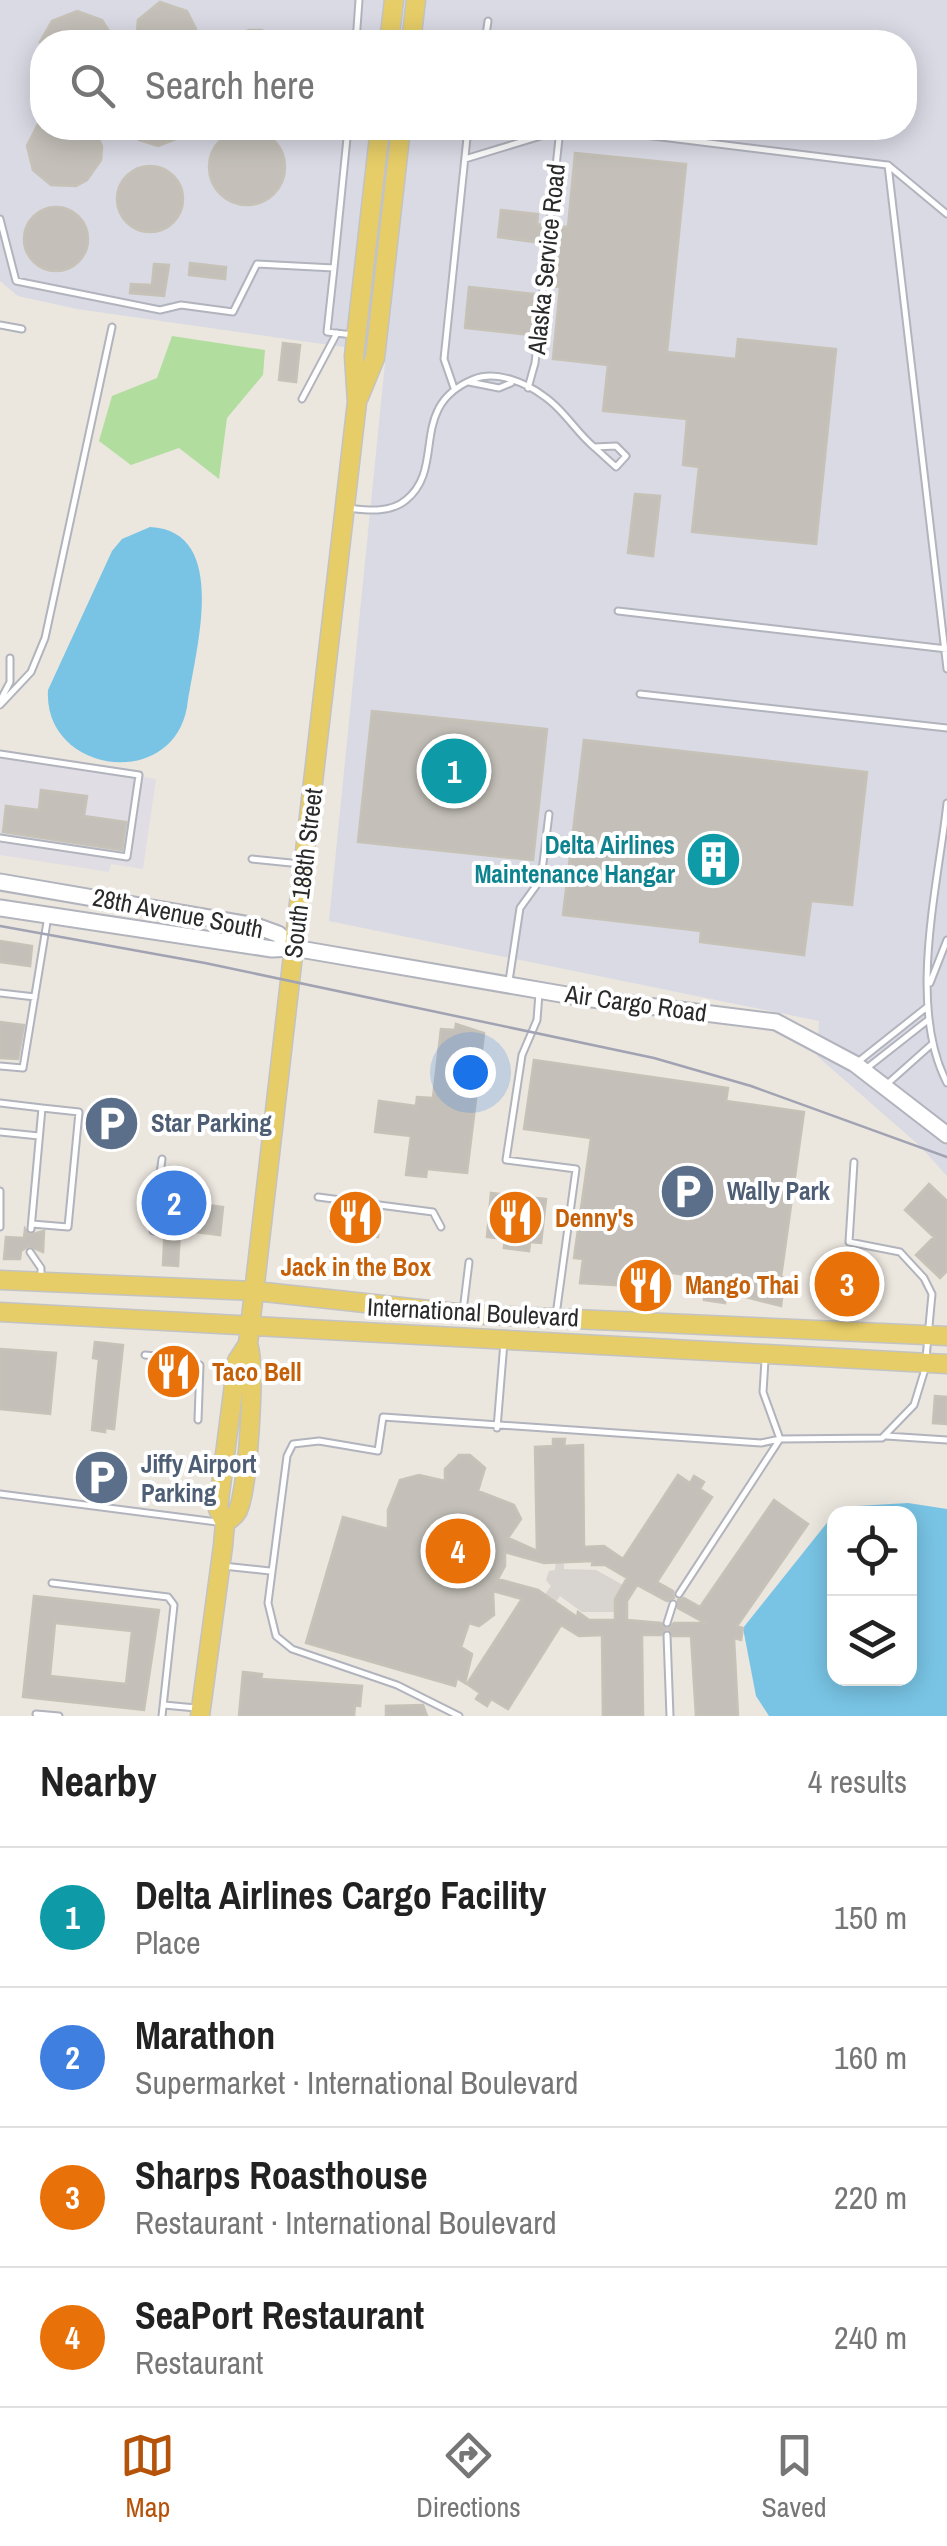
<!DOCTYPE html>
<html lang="en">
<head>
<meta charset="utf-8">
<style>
	:root { --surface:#fff; --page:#f2f2f2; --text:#222; --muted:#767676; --line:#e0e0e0; --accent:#b45309 }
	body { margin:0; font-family:"Archivo Narrow",sans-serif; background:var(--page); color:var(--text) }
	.controls { position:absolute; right:30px; bottom:30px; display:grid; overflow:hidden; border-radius:20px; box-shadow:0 5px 25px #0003 }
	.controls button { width:90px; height:90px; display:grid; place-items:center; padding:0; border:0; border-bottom:2px solid var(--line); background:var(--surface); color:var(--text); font:50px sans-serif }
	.you { position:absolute; left:470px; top:1072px; width:35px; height:35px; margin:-25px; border:8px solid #fff; border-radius:50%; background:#1a73e8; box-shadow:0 0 0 15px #1a73e833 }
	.badge { display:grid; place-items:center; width:65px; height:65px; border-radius:50%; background:var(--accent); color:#fff; font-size:32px; font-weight:700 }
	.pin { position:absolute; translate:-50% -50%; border:5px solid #fff; box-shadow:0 2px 10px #0006 }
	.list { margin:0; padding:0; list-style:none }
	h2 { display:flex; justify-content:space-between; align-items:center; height:130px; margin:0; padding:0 40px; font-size:42px }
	h2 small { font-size:32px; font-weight:400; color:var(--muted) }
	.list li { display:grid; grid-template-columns:65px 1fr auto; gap:30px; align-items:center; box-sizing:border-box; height:140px; padding:0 40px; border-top:2px solid var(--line) }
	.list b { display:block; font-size:38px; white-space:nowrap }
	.list p { margin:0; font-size:32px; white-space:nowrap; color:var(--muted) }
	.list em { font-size:32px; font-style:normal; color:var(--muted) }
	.icon { flex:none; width:55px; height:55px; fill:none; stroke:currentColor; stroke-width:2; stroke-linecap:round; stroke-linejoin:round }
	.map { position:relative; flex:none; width:947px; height:1716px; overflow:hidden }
	.search { position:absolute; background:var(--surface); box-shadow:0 5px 25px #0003; left:30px; right:30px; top:30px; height:110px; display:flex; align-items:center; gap:25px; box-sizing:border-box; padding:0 35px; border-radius:40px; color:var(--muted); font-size:38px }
	.sheet { height:690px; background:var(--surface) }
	nav { display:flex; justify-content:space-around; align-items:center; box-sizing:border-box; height:140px; border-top:2px solid var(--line); background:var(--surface); font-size:28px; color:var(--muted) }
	nav a { display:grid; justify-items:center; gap:5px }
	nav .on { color:var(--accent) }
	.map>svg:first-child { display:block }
	.industrial { fill:#e0dee4 }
	.airport { fill:#d9dae4; fill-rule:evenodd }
	.green { fill:#b1de9e }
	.plaza { fill:#d8d5d0 }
	.water { fill:#79c4e5 }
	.building { fill:#c4c0b9; stroke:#c7c2b7; stroke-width:2.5; fill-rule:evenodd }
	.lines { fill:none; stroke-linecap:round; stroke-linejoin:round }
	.lane-casing { stroke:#b1b3bd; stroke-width:9 }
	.secondary-casing { stroke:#b1b3bd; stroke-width:19 }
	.primary-casing { stroke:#c3c3c3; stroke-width:21 }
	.lane { stroke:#fff; stroke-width:5 }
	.secondary { stroke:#fff; stroke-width:15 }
	.primary { stroke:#e6cd68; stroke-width:18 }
	.tram { stroke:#a1a3b3; stroke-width:2.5 }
	.labels { text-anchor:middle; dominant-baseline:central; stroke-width:8; stroke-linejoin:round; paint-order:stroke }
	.street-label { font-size:25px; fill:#2a2a2a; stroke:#fff }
	.culture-label { font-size:25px; font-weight:bold; fill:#0d838f; stroke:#fff; text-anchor:end }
	.service-label { font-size:25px; font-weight:bold; fill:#4e5e75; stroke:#fff; text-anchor:start }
	.food-label { font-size:25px; font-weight:bold; fill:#c56008; stroke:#fff; text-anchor:start }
</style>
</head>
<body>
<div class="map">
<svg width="947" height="1716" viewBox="0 0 947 1716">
	<rect width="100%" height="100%" fill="#ebe6de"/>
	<path class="industrial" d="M0 750 143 771V777L156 779 143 869 111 864 109 872 0 855Z"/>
	<path class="airport" d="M0 0H947V1176L920 1146 817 1056 819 1021 329 921 386 353 77 309 18 296 0 281ZM42 42H904V128H42Z"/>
	<path class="green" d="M172 336 265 350 263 375 227 418 219 479 179 448 131 465 99 441 112 396 157 378Z"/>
	<path class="plaza" d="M556 1561H564V1569L596 1570 623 1585 615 1599V1612H582L560 1596 555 1603 544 1596 551 1586 546 1580 549 1571 555 1570Z"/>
	<path class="water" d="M150 527C232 531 194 655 187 707 172 792 43 773 48 690L112 551 122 539Z
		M908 1503 947 1509V1716H769L756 1696 743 1628 834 1514V1678H910V1514H835L840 1507Z"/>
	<path class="building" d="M160 2 187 11 196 29V42H136L138 20Z
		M77 11 102 20 116 42H40L52 21Z
		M249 30H261L291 42H217Z
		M42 116V128H95L102 147 101 160 87 180 76 186 51 185 33 170 27 146Z
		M127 128H186L176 139 158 146 139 140Z
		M209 167a38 38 0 1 1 76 0a38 38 0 1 1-76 0Z
		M575 153 686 164 667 352 736 359 738 339 836 349 816 544 692 532 699 467 683 465 687 419 603 411 608 365 553 359 560 287 550 286 556 226 568 227Z
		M117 199a33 33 0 1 1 66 0a33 33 0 1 1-66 0Z
		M24 239a32 32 0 1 1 64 0a32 32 0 1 1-64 0Z
		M501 210 538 214 537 224 543 225 542 243 498 237Z
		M190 263 226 267 225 279 189 275Z
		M154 264 169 265 164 296 130 293 131 284 152 285Z
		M469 287 535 294 531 335 465 328Z
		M283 343 300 345 296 382 279 380Z
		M635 494 660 496 653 556 628 553Z
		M372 711 547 729 533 860 358 842Z
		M584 740 867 772 852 905 811 901 804 955 700 942 701 931 563 915Z
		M41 790 87 796 84 816 126 822 122 850 3 832 6 806 39 810Z
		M0 941 32 946 30 966 0 962Z
		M0 1022 24 1025 18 1059 0 1058Z
		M456 1024 484 1033 467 1173 427 1169 426 1177 406 1175 411 1136 375 1132 379 1101 416 1106 417 1097 433 1098 441 1029 455 1030Z
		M534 1060 728 1088 726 1101 804 1112 781 1277 794 1279 792 1291 783 1290 781 1306 726 1292 725 1303 704 1300 706 1278 660 1271 656 1297 632 1294 633 1286 580 1283 583 1259 574 1258 591 1138 524 1129Z
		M168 1175 188 1177 185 1202 223 1207 220 1235 180 1230 178 1266 163 1265 165 1222 159 1210 151 1209 153 1193 162 1194Z
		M929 1184 947 1201V1271L940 1278 916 1255 934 1237 905 1210Z
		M491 1193 546 1199 541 1243 530 1242 529 1251 504 1248 505 1239 487 1237Z
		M334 1205 381 1212 378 1237 331 1231Z
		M25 1229 29 1235 44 1231 43 1252 29 1246 21 1251 20 1259H4L6 1237 24 1238Z
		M829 1255 869 1258 866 1308 826 1306Z
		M95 1342 123 1345 114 1429 105 1428V1432L92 1430 99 1359 93 1358Z
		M0 1349 56 1353 50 1414 0 1409Z
		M156 1362 192 1368 190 1387 154 1383Z
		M935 1396 947 1397V1424L933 1423Z
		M553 1439H565L564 1446 583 1445 584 1547 604 1546 623 1559 678 1475 690 1483 694 1476 704 1482 700 1489 712 1497 657 1582 673 1591 674 1598 667 1601 637 1585 627 1601V1620L661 1623 666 1629 661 1635H642L643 1716H603L602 1635 579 1636 561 1625 508 1709 491 1699 487 1706 476 1699 480 1693 467 1684 522 1599 493 1591 494 1615 479 1626 469 1623 461 1647 472 1654 465 1683 457 1678 455 1686 306 1643 343 1517 388 1529V1510L400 1480 419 1475 445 1481V1469L459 1455H470L485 1468 478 1491 514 1505 521 1519 508 1538 537 1551 535 1447 553 1446ZM505 1552 544 1563 593 1561 592 1565H605L627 1578 615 1599V1620H589L578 1612 577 1617 538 1590 498 1579 505 1566Z
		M774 1500 808 1524 737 1626 743 1628 741 1640 734 1638 738 1716H696L691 1636H673L668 1629 674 1623H705L678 1608V1600L684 1598 700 1607Z
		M34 1596 159 1610 144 1710 23 1697ZM55 1623 132 1631 126 1684 50 1676Z
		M243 1672 262 1674 261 1679 362 1686 360 1706 355 1705 354 1716H239Z
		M423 1705 427 1716H386V1706Z"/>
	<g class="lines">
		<defs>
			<path id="lane" d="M356 42 359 0
				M485 42 488 21
				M588 128 887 165
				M465 159 567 128
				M947 214 888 165 947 669
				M0 219 16 281 160 310 181 305 233 312 257 264 334 268 327 332 353 335
				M334 268 348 128
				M0 325 22 329
				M469 382 499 388 511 383
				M454 388 444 359 468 128
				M528 388 535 363 560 129
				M302 399 337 333
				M616 446 626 456 616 467 594 447Z
				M347 508C366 510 389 514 406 500 447 467 407 406 474 379 496 370 527 383 545 397 564 410 576 432 594 447
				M618 611 947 649
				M640 694 947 728
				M0 701 10 682V658
				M0 705 31 672 45 638 112 327
				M0 754 139 775 127 857 0 838
				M947 803C938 887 907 1006 947 1083
				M252 859 301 864
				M509 981 520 908 541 879 549 814
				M930 983 947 940
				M0 993 35 997
				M539 993 537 1020 522 1055 506 1160 576 1169 556 1315
				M859 1061 927 1007
				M0 1066 23 1068 48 916
				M867 1068 928 1020
				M886 1085 932 1044
				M0 1103 42 1108 31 1229
				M0 1132 39 1136
				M854 1162 849 1242 900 1252 924 1278 932 1294 926 1358
				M158 1189 162 1159
				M0 1191V1227
				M318 1197 433 1212 441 1227
				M32 1224 68 1227 79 1112 42 1108
				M153 1231 155 1214
				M30 1252 41 1268V1279
				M463 1311 469 1262
				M145 1355 187 1359 200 1365 198 1420
				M497 1428 504 1342
				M886 1436 947 1440
				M0 1494 217 1522
				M223 1566 270 1571
				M52 1583 168 1597 174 1605 162 1716
				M679 1594 780 1439 882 1438 914 1405 925 1369
				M667 1623 673 1604
				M667 1635 670 1716
				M164 1705 196 1708
				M36 1714 59 1716
				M459 1716 397 1685 292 1649 276 1636 268 1603 287 1456 293 1444 319 1441 378 1451 383 1417 761 1443 780 1439 763 1392 765 1360"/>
			<path id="secondary" d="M0 882 256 926 278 934 294 948
				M0 908 272 949 294 948 584 998 776 1022 855 1064 947 1135"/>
			<path id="primary" d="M389 42 394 0
				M411 42 416 0
				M359 397 375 358 401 128
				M0 1280 255 1291 466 1314 947 1336
				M0 1312 947 1364
				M225 1523C229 1520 234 1517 237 1512 248 1494 256 1365 248 1344L357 402 354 356 380 128
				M200 1716 223 1546 225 1523 218 1509 237 1361 248 1344"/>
		</defs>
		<use href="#lane" class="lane-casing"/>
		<use href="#secondary" class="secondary-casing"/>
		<use href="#primary" class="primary-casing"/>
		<use href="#lane" class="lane"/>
		<use href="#secondary" class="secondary"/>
		<use href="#primary" class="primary"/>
		<path class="tram" d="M0 926 205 963 654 1058 751 1086 947 1157"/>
	</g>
	<defs>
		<symbol id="building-disc" viewBox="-11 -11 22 22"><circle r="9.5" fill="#0f9aa8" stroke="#fff"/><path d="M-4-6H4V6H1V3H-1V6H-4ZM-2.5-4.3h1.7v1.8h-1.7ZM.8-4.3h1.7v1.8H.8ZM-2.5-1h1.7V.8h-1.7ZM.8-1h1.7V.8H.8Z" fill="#fff"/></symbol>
		<symbol id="parking-disc" viewBox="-11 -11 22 22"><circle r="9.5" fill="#5c6f8a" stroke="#fff"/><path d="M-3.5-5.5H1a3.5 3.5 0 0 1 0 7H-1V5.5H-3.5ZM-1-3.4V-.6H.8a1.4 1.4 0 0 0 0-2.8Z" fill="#fff"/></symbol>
		<symbol id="restaurant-disc" viewBox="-11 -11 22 22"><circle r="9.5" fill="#e8710a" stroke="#fff"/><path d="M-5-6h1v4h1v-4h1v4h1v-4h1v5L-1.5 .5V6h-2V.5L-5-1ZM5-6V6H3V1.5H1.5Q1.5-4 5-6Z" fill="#fff"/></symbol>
	</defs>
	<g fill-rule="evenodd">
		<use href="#building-disc" x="682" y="828" width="63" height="63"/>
		<use href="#parking-disc" x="80" y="1092" width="63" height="63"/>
		<use href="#parking-disc" x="656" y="1160" width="63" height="63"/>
		<use href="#restaurant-disc" x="324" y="1186" width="63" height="63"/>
		<use href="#restaurant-disc" x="484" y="1186" width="63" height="63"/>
		<use href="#restaurant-disc" x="614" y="1254" width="63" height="63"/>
		<use href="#restaurant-disc" x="142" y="1340" width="63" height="63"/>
		<use href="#parking-disc" x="70" y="1446" width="63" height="63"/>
	</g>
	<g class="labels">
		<g class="street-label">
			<text transform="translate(546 259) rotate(-84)">Alaska Service Road</text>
			<text transform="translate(303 873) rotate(-83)">South 188th Street</text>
			<text transform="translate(178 913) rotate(11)">28th Avenue South</text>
			<text transform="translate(636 1003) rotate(8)">Air Cargo Road</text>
			<text transform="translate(473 1312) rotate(3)">International Boulevard</text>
		</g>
		<g class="culture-label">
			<text x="675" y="845">Delta Airlines<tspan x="675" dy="29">Maintenance Hangar</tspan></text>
		</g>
		<g class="service-label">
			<text x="151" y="1123">Star Parking</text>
			<text x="727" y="1191">Wally Park</text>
			<text x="141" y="1464">Jiffy Airport<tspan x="141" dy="29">Parking</tspan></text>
		</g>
		<g class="food-label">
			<text x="555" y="1218">Denny's</text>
			<text x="356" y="1267" text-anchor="middle">Jack in the Box</text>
			<text x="685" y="1285">Mango Thai</text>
			<text x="212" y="1372">Taco Bell</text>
		</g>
	</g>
</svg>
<div class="controls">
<button><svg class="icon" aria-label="locate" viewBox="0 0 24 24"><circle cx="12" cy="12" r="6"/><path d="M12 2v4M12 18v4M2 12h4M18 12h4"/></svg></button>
<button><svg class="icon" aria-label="layers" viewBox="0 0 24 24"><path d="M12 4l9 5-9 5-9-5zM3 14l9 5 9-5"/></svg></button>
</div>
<div class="you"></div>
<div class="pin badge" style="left:454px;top:771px;background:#0f9aa8">1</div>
<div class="pin badge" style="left:174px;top:1203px;background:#3f7fe0">2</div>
<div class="pin badge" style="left:847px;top:1284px;background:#e8710a">3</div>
<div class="pin badge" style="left:458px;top:1551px;background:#e8710a">4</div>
<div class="search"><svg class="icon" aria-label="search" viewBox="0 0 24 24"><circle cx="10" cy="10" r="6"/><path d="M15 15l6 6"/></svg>Search here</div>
</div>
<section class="sheet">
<h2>Nearby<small>4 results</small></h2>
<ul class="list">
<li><span class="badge" style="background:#0f9aa8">1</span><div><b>Delta Airlines Cargo Facility</b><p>Place</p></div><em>150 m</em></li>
<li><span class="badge" style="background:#3f7fe0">2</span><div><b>Marathon</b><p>Supermarket · International Boulevard</p></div><em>160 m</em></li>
<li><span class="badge" style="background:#e8710a">3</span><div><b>Sharps Roasthouse</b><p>Restaurant · International Boulevard</p></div><em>220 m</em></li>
<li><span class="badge" style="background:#e8710a">4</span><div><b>SeaPort Restaurant</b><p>Restaurant</p></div><em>240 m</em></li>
</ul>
</section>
<nav>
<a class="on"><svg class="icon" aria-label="map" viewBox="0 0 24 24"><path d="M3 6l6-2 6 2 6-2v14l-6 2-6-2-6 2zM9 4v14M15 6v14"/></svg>Map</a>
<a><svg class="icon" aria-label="directions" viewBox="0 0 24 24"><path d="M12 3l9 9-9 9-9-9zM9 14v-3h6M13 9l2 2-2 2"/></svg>Directions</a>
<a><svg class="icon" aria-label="saved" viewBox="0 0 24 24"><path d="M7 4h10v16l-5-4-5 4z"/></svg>Saved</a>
</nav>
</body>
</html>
